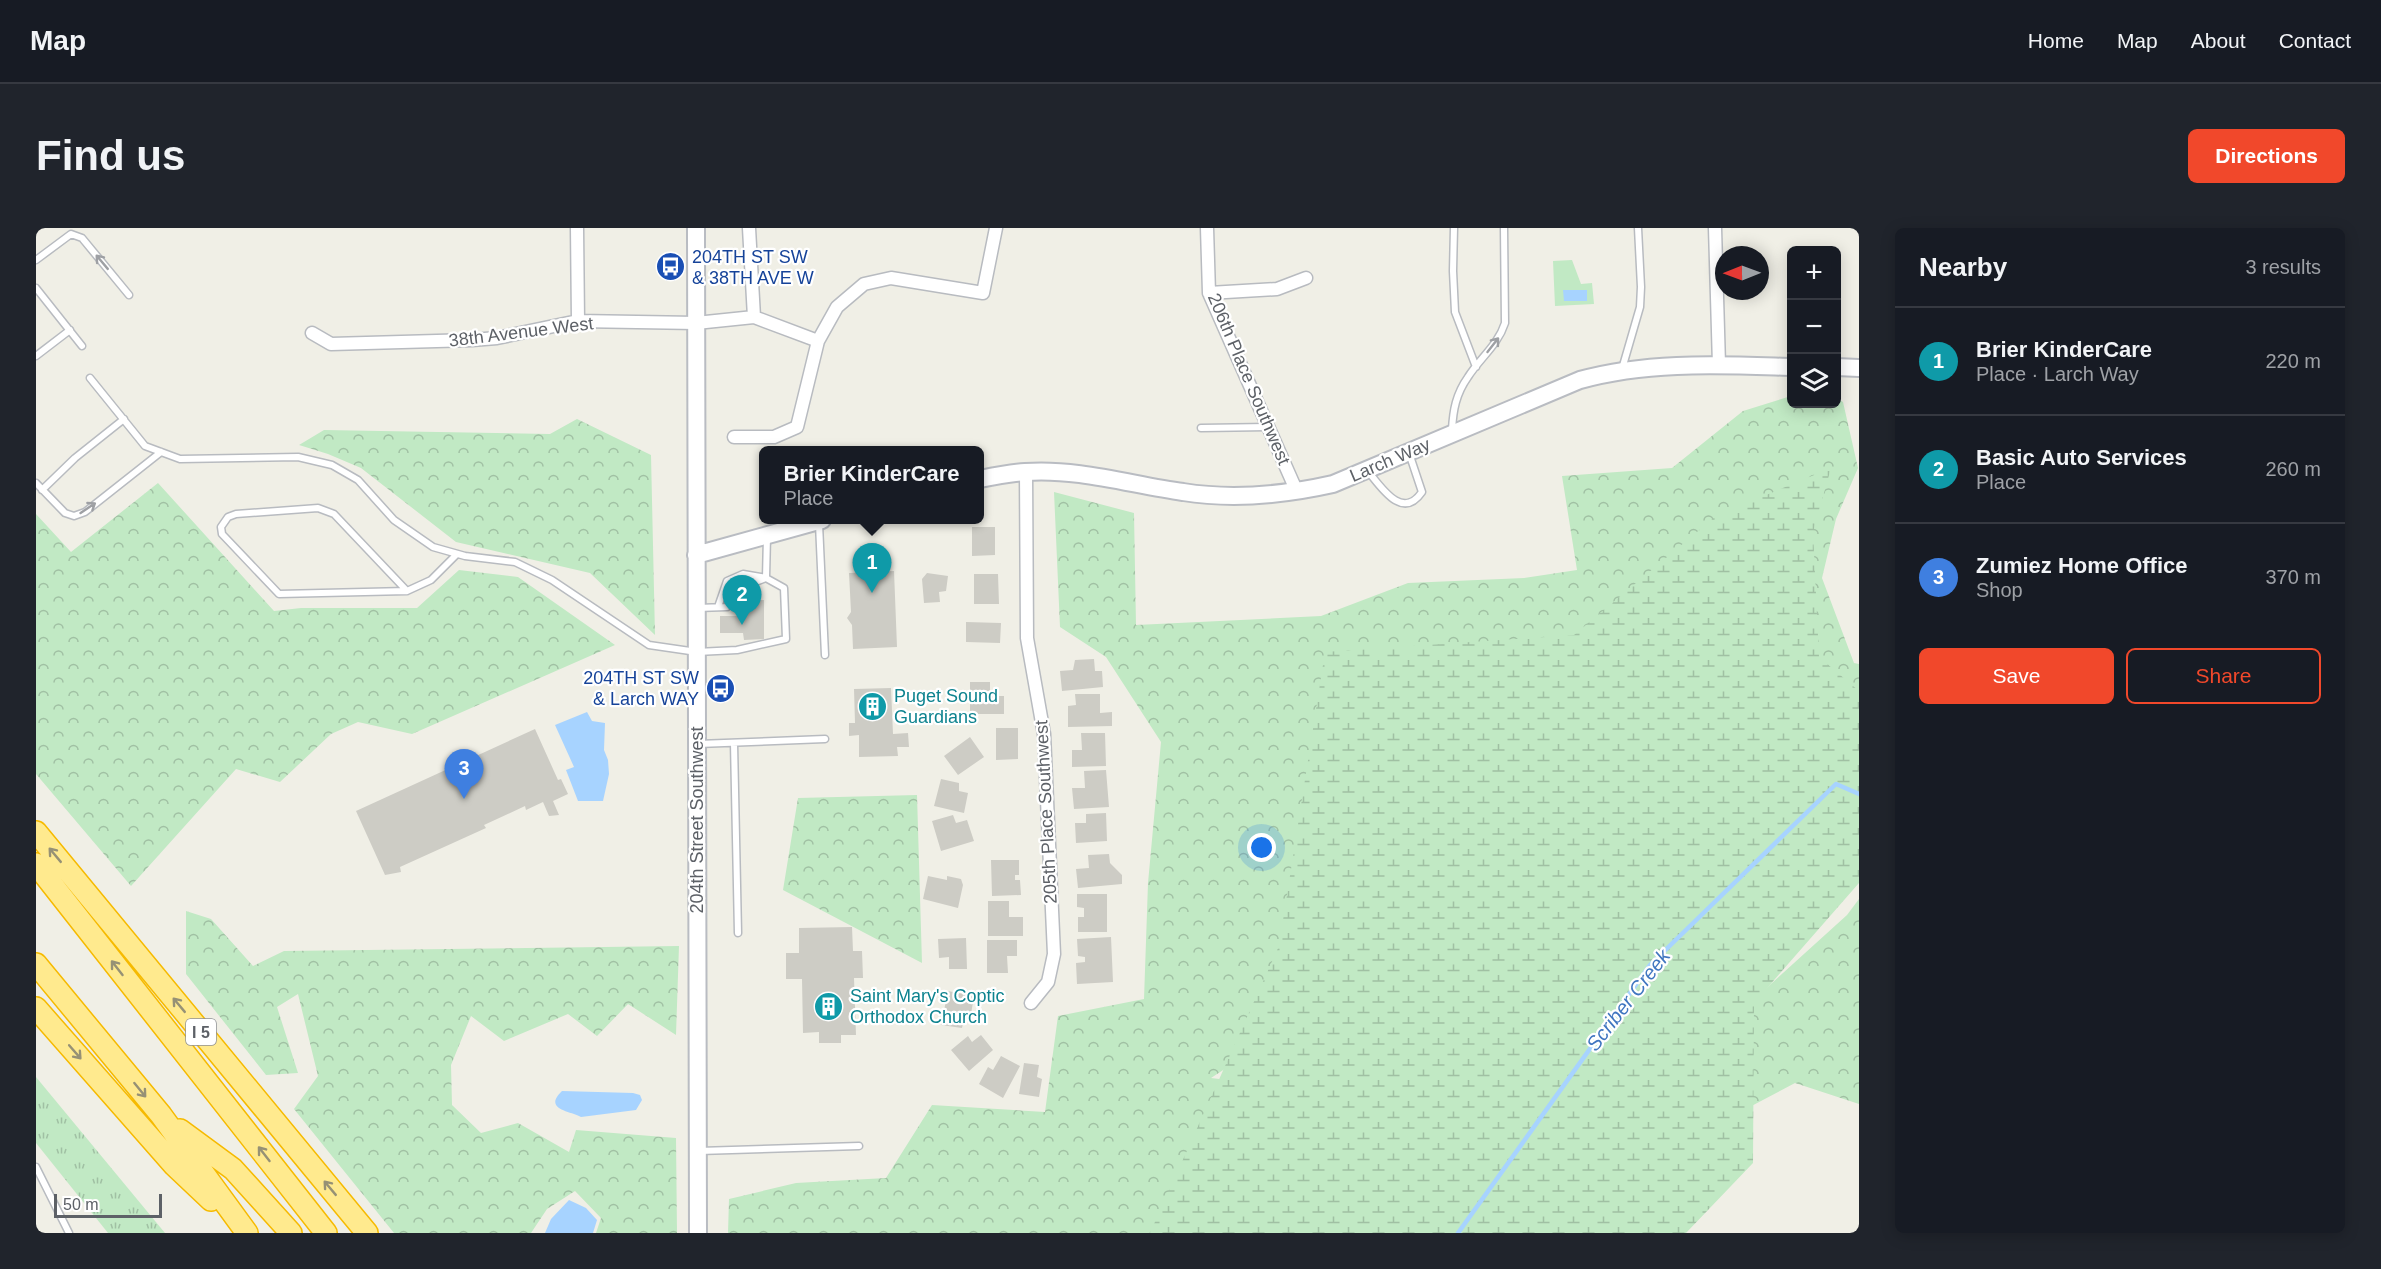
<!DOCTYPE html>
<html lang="en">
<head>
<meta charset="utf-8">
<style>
	:root { --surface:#171b24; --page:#20242c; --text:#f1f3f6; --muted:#9ea1a6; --line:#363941; --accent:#f1482b }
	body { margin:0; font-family:Arial,sans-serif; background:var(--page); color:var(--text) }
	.controls { position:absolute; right:18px; top:18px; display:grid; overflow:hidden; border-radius:9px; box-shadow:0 3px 15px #0003 }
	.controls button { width:54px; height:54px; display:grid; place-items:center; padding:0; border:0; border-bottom:2px solid var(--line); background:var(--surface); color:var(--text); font:30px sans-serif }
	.compass { position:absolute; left:1679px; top:18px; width:54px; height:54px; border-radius:50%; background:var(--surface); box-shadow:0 3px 15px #0003; rotate:269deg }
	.scale { position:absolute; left:18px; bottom:15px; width:108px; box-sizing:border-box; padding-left:6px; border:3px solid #5d6167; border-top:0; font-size:16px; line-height:21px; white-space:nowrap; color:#5d6167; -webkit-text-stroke:4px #fff; paint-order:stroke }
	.you { position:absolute; left:1226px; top:620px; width:21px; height:21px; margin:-15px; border:4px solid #fff; border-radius:50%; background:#1a73e8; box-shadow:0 0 0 9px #1a73e833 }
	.badge { display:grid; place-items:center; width:39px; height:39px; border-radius:50%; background:var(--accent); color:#fff; font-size:20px; font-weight:700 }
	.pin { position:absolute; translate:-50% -50px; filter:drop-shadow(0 2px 3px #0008) }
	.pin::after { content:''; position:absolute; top:32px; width:21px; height:18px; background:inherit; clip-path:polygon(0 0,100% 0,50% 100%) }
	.popup { position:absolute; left:723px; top:218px; width:225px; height:78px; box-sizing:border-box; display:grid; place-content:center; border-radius:9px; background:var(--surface); filter:drop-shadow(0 2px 4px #0005); font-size:20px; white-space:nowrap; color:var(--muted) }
	.popup b { font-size:22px; color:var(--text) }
	.popup::after { content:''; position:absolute; left:50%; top:100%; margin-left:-12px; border:12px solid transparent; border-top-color:var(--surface) }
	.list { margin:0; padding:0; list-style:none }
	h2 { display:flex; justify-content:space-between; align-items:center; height:78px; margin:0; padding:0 24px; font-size:26px }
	h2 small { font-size:20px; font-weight:400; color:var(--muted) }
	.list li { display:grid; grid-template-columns:39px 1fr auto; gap:18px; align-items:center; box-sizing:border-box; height:108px; padding:0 24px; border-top:2px solid var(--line) }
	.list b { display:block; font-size:22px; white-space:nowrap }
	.list p { margin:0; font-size:20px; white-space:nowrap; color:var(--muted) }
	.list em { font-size:20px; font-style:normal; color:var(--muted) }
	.actions { display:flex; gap:12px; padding:18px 24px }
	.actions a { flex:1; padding:14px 0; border:2px solid var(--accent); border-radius:9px; text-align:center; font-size:21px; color:var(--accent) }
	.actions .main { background:var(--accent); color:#fff }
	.icon { flex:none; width:33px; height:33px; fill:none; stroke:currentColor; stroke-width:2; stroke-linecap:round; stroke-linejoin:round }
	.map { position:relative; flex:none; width:1823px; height:1005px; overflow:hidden; border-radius:9px }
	header { display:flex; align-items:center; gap:36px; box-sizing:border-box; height:84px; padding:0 30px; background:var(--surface); border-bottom:2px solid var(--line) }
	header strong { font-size:28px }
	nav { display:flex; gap:33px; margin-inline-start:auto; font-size:21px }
	.intro { display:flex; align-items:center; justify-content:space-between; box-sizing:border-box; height:144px; padding:0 36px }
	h1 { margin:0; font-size:42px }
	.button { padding:15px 27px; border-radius:9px; background:var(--accent); color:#fff; font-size:21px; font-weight:700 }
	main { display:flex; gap:36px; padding:0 36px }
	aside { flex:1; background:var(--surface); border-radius:9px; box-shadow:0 3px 15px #0003 }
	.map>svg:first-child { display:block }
	.green { fill:#c1e9c4 }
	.forest { fill:url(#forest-crowns) }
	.wetland { fill:url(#wetland-marsh) }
	.park { fill:url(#park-tufts) }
	.water { fill:#a7d3ff }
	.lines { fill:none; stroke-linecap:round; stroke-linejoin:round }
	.stream { stroke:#a7d3ff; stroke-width:4.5 }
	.building { fill:#cdccc5 }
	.lane-casing { stroke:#b8bbc0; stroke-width:9 }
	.street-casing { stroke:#b8bbc0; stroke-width:15 }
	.secondary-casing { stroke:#b9bcc2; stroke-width:20 }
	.highway-casing { stroke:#f6ba00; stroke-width:24 }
	.lane { stroke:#fff; stroke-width:6 }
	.street { stroke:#fff; stroke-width:12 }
	.secondary { stroke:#fff; stroke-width:16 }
	.highway { stroke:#ffea8e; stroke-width:21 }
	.oneway { stroke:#9ea0a4 }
	.oneway2 { stroke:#969175 }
	.labels { text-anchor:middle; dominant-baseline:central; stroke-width:4.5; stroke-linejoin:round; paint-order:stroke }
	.shield { fill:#fff; stroke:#8e9095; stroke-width:1.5 }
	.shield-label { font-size:16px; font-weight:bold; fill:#5d6167 }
	.transit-label { font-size:18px; fill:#164399; stroke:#fff; text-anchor:start }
	.street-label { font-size:18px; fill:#5d6167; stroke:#fff }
	.culture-label { font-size:18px; fill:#0d838f; stroke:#fff; text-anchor:start }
	.water-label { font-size:20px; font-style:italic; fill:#4076c0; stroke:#fff }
</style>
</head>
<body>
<header>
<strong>Map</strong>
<nav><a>Home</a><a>Map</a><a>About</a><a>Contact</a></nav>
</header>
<div class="intro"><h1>Find us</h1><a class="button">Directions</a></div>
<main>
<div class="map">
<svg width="1823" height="1005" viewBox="0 0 1823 1005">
	<defs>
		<pattern id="forest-crowns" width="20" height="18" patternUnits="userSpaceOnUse" patternTransform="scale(1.5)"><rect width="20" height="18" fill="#c1e9c4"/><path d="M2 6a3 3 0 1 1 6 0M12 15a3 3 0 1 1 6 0" fill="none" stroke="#a0c0a3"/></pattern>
		<pattern id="wetland-marsh" width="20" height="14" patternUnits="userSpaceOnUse" patternTransform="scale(1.5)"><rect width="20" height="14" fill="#c1e9c4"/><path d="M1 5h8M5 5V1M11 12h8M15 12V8" fill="none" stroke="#a0c0a3"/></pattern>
		<pattern id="park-tufts" width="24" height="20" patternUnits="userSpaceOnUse" patternTransform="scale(1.5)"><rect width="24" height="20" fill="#c1e9c4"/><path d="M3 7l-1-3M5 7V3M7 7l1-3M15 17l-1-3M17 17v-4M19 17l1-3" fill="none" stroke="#a0c0a3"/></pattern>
	</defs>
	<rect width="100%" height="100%" fill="#f0efe6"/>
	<path class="green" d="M1536 32 1545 56 1556 55 1558 76 1519 78 1517 33Z"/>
	<path class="forest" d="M1755 168 1756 176H1800L1801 170 1807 174 1822 240 1800 291 1786 350 1818 435 1823 436V532L1358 730 1175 850 1342 870 1213 1005H692L693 971 760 955 850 950 896 877 1009 884 1022 788 1108 771 1112 655 1125 514 1070 429 1024 399 1018 264 1098 285 1100 397 1285 388 1372 355 1488 350 1541 342 1526 248 1636 240 1707 183Z
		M541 191 615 227 619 407 554 345 420 314 325 240 292 226 263 217 288 202 514 206Z
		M122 255 238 383 265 380H381L423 342 482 349 579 417 376 506 322 494 295 506 244 554 200 541 95 658 0 546V286L35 324Z
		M881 567 886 735 747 662 762 570Z
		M1823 671V876L1759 855 1668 903 1694 793 1811 687Z
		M150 683 175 691 217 738 248 723 643 718 640 807 592 776 561 808 532 786 468 813 435 788 415 837 416 877 445 905 482 895 533 924 540 902 640 910 641 1005H560L565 990 539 963 511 981 495 1005H358L258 881 282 848 262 766 241 779 262 845 230 847 150 746Z"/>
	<path class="wetland" d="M1795 240 1777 304 1783 429 1823 463V655L1718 775 1717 935 1650 1005H1114L1243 718 1289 424 1538 407 1680 288Z"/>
	<path class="park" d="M0 849 129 1005H72L0 915Z"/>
	<path class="water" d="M1527 62H1551V73H1528Z
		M551 484 556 493 569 495 568 522 572 532 573 546 567 573H542L530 542 538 539 519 497Z
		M526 863 597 865 604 867 606 872 600 882 545 889C536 883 506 882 526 863Z
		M533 972 550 980 561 992 557 1005H509L515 991Z"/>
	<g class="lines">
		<path class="stream" d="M1422 1005 1614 737 1800 556 1823 566"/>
	</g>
	<path class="building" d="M936 299H959V327L936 328Z
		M858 343 861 419 817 421 816 397 811 390 815 384 813 345Z
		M891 345 912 348 910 363 903 364 904 374 888 375 886 351Z
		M938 346H962L963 376H938Z
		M699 353 705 360 698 365 693 358Z
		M707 372H728V411L708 412 707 405H684V388H705Z
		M930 394 965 395 964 415 930 414Z
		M1058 431 1059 443H1066L1067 459 1026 463 1024 443 1037 442 1039 432Z
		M934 454H954V468H968V486H934Z
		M855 460 857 506 872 505 873 519H861L862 528 823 529V507L813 508V495H819L818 461Z
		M1039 466H1064V485L1076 484V498L1032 499V478L1040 477Z
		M960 500H982V531L960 532Z
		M499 501 522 552 525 551 532 566 517 573 523 587 513 588 507 574 490 582 489 578 448 597 450 600 364 639 365 644 349 647 320 583Z
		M1045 505H1069L1070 538 1036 539V522H1046Z
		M934 509 948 529 922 547 908 528Z
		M1070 542 1073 579 1038 581 1036 560H1049L1048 543Z
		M905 551 923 555V563L932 565 928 585 898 578Z
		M1070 585 1071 613 1040 615 1039 595H1050V586Z
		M917 587 920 595 931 592 938 613 905 623 896 593Z
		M1073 626 1074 635 1086 647V656L1042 660 1040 641 1053 640 1052 627Z
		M955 632H983V647H979V652H984L985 667 956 668Z
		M892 648 911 652V648L925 651 927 657 922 680 887 671Z
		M1041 666H1071V704H1042V689H1048V680L1041 679Z
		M952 673H973V689H987V708H952Z
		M816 699 817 723H826L827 750H818L820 807H805V815H783V804L767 805 766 751H750V725H763V700Z
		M1075 709 1077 754 1041 756 1040 735 1049 734V729L1042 728 1041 711Z
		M930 710 931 741H913V729L903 730 902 711Z
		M951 712H981V728H971L972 745H951Z
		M912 763 938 768 935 786 929 785 926 800 905 797Z
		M945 807 957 822 933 843 915 822 932 808 936 814Z
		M965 828 984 838 967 870 943 856 952 839 957 842Z
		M988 835 1003 837 1001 849 1006 851 1003 869 983 866Z"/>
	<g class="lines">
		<defs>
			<path id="lane" d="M1418 0 1417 43 1419 84 1440 139
				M0 32 35 6 46 10 93 67
				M0 60 46 118
				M0 128 34 102
				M1586 141 1604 79 1605 59 1602 0
				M54 150 109 218 144 231 262 229 296 237 322 252 358 292 397 319 429 328 479 334 516 352 613 417 661 424 701 422 750 411 748 360 730 350 731 308
				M1165 200 1232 199
				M1416 202C1417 182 1420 166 1432 149 1444 130 1462 117 1469 95L1468 0
				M1331 242C1345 259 1366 293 1386 264L1373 225
				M0 255 29 285 38 288 49 284 125 224
				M6 262 39 230 88 191
				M783 296 789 427
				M371 363 298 286 282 280 200 286 192 289 185 299 186 306 243 366 371 363 395 352 421 326
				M682 379 691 353 707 346 730 350
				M661 380 691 379 709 358 730 350
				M698 515 702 705
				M662 516 789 511
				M663 923 823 918
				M0 939 33 1005"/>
			<path id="street" d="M541 0 542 93
				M1171 0 1173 65 1261 264
				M1679 0 1683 137
				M1173 65 1241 61 1270 50
				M718 89 782 113
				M276 105 295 116 436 112 461 110 542 93 660 95 718 89 713 0
				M698 209H738L761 199 782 113 801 79 828 56 855 50 947 65 960 0
				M990 243 991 410 1008 506 1018 726 1012 754 995 775"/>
			<path id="secondary" d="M660 0 662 1005
				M1800 139 1823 140
				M944 251C959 248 974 245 989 244 1042 240 1096 257 1147 264 1197 272 1248 267 1297 256L1544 152C1613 133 1685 137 1756 139
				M660 327 786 292"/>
			<path id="highway" d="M0 604 331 1005
				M0 636 290 1005
				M0 736 125 887 211 1005
				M0 780 138 937 175 972
				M144 902 197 941 255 1005"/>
		</defs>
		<use href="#lane" class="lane-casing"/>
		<use href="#street" class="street-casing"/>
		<use href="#secondary" class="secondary-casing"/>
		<use href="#highway" class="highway-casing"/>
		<use href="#lane" class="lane"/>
		<use href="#street" class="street"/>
		<use href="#secondary" class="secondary"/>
		<use href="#highway" class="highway"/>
	</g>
	<defs><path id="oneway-shaft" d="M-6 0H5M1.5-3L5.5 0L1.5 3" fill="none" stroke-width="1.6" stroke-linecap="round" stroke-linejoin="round" transform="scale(1.5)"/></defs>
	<g class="oneway">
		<use href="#oneway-shaft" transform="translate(66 34) rotate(-130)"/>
		<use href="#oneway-shaft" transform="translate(1457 117) rotate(-52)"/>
		<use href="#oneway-shaft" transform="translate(52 280) rotate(-34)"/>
	</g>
	<g class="oneway2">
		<use href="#oneway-shaft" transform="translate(19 627) rotate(-130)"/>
		<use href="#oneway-shaft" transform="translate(81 740) rotate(-128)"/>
		<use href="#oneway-shaft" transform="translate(143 777) rotate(-130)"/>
		<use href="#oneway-shaft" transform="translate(39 824) rotate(49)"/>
		<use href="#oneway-shaft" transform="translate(104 862) rotate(51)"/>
		<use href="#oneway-shaft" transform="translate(228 926) rotate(-128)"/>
		<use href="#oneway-shaft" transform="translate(294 960) rotate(-130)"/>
	</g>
	<defs>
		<symbol id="bus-disc" viewBox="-11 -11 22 22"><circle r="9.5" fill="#1a4fb4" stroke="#fff"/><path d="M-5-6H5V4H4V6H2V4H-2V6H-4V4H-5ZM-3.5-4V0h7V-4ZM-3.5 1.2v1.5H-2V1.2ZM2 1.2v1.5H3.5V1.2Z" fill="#fff"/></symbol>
		<symbol id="building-disc" viewBox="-11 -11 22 22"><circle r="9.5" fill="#0f9aa8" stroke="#fff"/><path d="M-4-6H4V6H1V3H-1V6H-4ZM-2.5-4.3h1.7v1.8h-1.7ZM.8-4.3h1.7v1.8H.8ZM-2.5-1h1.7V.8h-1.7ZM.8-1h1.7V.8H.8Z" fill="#fff"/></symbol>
	</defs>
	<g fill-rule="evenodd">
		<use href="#bus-disc" x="618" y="22" width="33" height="33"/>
		<use href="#bus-disc" x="668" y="444" width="33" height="33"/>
		<use href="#building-disc" x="820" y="462" width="33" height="33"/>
		<use href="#building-disc" x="776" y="762" width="33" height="33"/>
	</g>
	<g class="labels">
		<rect class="shield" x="150" y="791" width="30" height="26" rx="4.5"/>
		<g class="shield-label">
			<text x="165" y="804">I 5</text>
		</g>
		<g class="transit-label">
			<text x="656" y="29">204TH ST SW<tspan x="656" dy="21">&amp; 38TH AVE W</tspan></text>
			<text x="663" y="450" text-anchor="end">204TH ST SW<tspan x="663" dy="21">&amp; Larch WAY</tspan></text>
		</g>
		<g class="street-label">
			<text transform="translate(485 104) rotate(-7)">38th Avenue West</text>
			<text transform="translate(1213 151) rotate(67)">206th Place Southwest</text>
			<text transform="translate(1354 232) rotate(-23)">Larch Way</text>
			<text transform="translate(1010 584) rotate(-93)">205th Place Southwest</text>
			<text transform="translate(661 592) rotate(-90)">204th Street Southwest</text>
		</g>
		<g class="culture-label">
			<text x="858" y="468">Puget Sound<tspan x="858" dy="21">Guardians</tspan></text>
			<text x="814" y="768">Saint Mary's Coptic<tspan x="814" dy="21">Orthodox Church</tspan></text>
		</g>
		<g class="water-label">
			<text transform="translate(1592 772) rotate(-52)">Scriber Creek</text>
		</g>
	</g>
</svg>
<div class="controls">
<button>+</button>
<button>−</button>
<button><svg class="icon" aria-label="layers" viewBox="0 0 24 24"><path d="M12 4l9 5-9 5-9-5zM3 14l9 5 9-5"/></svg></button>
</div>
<svg class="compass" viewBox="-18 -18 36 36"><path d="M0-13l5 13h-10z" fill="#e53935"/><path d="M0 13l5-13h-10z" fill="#9ea1a6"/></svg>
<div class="scale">50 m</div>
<div class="you"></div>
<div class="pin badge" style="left:836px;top:365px;background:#0f9aa8">1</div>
<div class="popup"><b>Brier KinderCare</b>Place</div>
<div class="pin badge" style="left:706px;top:397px;background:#0f9aa8">2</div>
<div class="pin badge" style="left:428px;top:571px;background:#3f7fe0">3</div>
</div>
<aside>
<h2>Nearby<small>3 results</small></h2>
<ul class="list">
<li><span class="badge" style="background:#0f9aa8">1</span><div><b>Brier KinderCare</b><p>Place · Larch Way</p></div><em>220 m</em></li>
<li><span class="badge" style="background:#0f9aa8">2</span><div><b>Basic Auto Services</b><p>Place</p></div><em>260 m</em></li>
<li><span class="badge" style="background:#3f7fe0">3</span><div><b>Zumiez Home Office</b><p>Shop</p></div><em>370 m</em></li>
</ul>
<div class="actions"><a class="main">Save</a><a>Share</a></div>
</aside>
</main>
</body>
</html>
